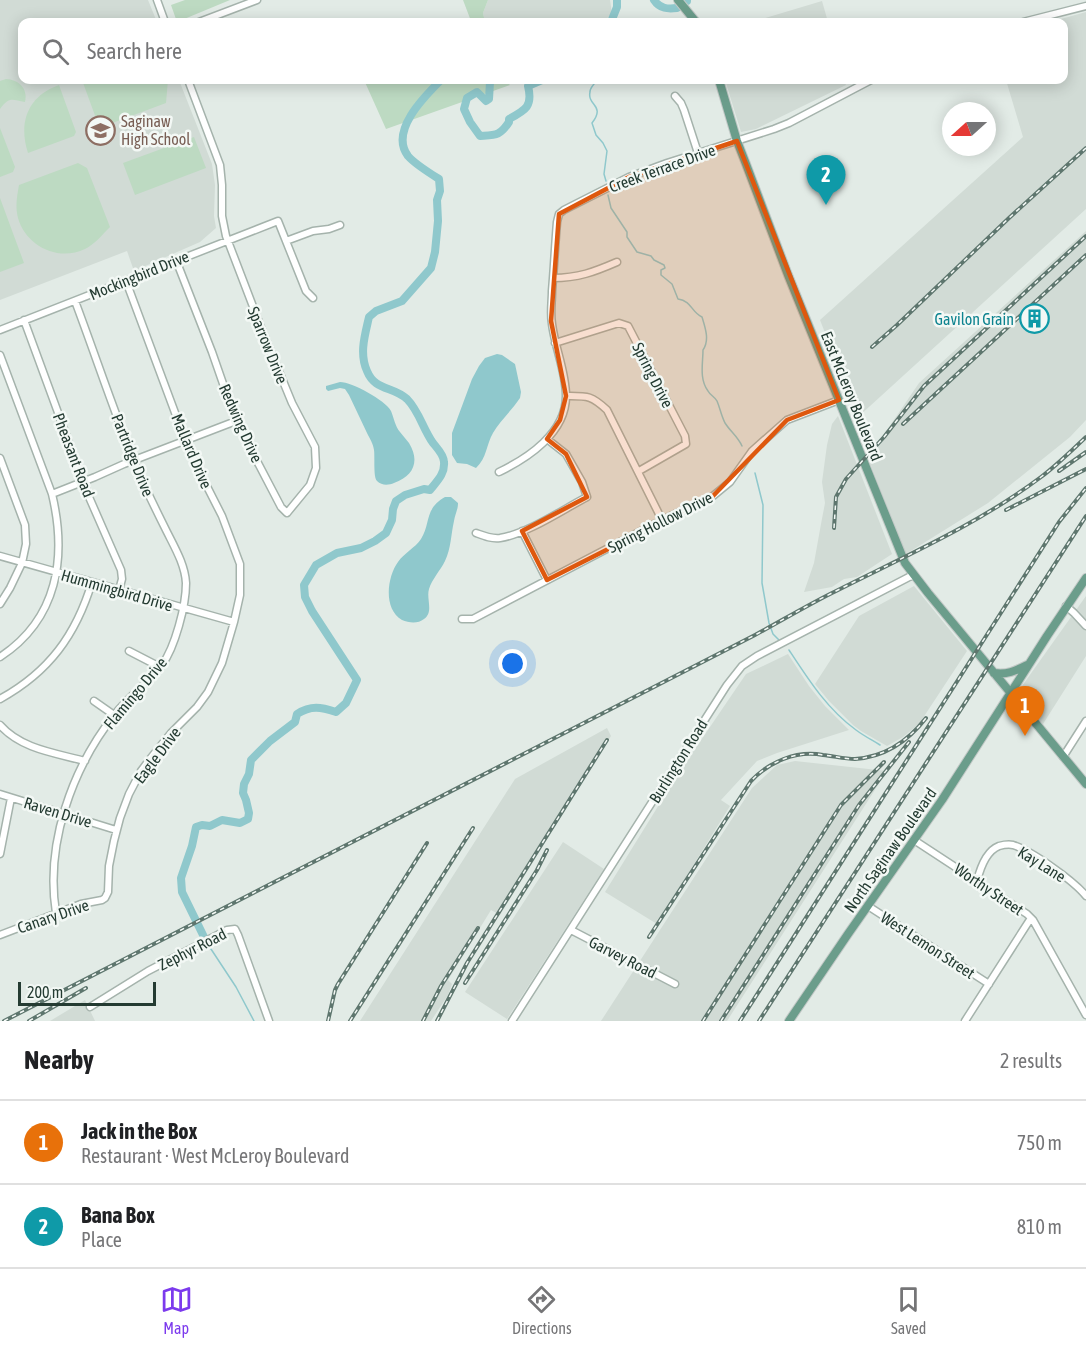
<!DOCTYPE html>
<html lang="en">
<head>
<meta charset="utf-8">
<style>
	:root { --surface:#fff; --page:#f6f6f6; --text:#202124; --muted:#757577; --line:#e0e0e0; --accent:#7c3aed }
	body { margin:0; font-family:"Asap Condensed",sans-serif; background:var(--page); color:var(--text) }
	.compass { position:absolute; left:942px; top:102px; width:54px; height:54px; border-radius:50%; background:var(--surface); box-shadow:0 3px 15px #0003; rotate:249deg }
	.scale { position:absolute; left:18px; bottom:15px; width:138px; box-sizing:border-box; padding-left:6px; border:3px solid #243b32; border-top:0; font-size:16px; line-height:21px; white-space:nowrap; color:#243b32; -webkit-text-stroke:4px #f3f8f5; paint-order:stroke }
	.you { position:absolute; left:513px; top:664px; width:21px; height:21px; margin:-15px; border:4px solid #fff; border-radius:50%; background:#1a73e8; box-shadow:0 0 0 9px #1a73e833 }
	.badge { display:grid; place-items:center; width:39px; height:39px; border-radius:50%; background:var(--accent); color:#fff; font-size:20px; font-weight:700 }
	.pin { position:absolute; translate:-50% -50px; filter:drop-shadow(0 2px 3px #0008) }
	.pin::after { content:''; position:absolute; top:32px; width:21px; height:18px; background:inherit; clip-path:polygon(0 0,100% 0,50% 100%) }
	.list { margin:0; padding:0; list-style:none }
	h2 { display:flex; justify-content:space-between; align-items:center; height:78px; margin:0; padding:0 24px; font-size:26px }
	h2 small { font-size:20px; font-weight:400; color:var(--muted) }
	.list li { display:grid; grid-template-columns:39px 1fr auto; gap:18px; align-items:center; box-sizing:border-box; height:84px; padding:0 24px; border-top:2px solid var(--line) }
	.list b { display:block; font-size:22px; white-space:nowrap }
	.list p { margin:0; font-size:20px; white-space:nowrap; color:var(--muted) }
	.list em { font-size:20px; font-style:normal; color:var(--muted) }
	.icon { flex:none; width:33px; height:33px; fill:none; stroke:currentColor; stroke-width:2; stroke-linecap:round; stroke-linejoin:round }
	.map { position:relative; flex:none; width:1086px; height:1021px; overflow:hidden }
	.search { position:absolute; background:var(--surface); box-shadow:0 3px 15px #0003; left:18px; right:18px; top:18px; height:66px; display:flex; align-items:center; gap:15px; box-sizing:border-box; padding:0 21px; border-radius:12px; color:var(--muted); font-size:22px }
	.sheet { height:246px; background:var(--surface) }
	nav { display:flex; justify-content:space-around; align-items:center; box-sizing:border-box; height:84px; border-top:2px solid var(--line); background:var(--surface); font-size:16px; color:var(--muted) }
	nav a { display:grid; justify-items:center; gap:3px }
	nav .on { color:var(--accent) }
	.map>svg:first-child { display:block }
	.built { fill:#d1dbd5 }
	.green { fill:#bddac2 }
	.water { fill:#8fc8cc }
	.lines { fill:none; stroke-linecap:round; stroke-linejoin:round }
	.stream { stroke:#8fc8cc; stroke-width:1.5 }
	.river { stroke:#8fc8cc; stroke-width:8 }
	.minor-casing { stroke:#a5b3ac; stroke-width:9 }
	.major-casing { stroke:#c2c8c6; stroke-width:10 }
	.minor { stroke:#fff; stroke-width:6 }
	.major { stroke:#6b9d8b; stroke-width:8 }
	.rail-casing { stroke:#5e766e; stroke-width:4 }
	.rail { stroke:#f3f8f5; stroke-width:1.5; stroke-dasharray:4.5; stroke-linecap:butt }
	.marked { fill:#de580e; fill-opacity:0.2; stroke:#de580e; stroke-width:4.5; stroke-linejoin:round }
	.labels { text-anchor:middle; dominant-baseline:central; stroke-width:5; stroke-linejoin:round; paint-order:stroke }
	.education-label { font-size:16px; fill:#785e54; stroke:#f3f8f5; text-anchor:start }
	.street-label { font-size:16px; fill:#243b32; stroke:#f3f8f5 }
	.culture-label { font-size:16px; fill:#0d838f; stroke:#f3f8f5; text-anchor:end }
</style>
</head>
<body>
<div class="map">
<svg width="1086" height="1021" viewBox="0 0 1086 1021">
	<rect width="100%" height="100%" fill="#e2ebe6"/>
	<path class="built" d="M0 0H148L157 22H22V80H179L212 164 215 185 214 216 216 228 200 242 134 271 127 251 0 300Z
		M488 0H610L612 14 603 22H485L483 13Z
		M822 1 828 22H752Z
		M1086 12V209L858 417 820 320 1023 137 1006 80H1064V22H1050Z
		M725 80H844L846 85 756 129 741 132Z
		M1086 231V420L1070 437 988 503 906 554 868 458 919 383Z
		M838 416 892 554 857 577 844 579 832 587 804 592 814 563 821 524 825 503 822 482 827 445 832 424Z
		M914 586 967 651 919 724 903 737 887 746 861 731 853 725 829 701 815 684 859 616Z
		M1086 596V656L1043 724 1017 693Z
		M788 654 809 686 825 706 849 730 777 753 757 761 721 800 730 806 657 924 605 892 678 774 746 674Z
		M607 728 611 736 500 915 491 910 448 980 452 984 448 995 431 1021H360L515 779Z
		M795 761 887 771 727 1021H601L752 788 777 765Z
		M563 842 604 869 507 1019 465 992Z
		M85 1000 95 1021H50Z"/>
	<path class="green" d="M185 0H230L177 22 171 5Z
		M463 0H488L483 13 485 22H467L471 21Z
		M6 79C20 80 28 89 25 102 11 99 9 97 0 109V81Z
		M82 80H168L166 103 107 125 97 121Z
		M364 80H505L510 85 386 129Z
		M59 85 76 132 74 136 28 153C18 122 28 96 59 85Z
		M0 128 15 167 13 172 0 177Z
		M194 137 206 168 135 195 123 163Z
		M78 163 87 168 110 227C102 235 95 244 85 249 58 262 26 246 18 218 15 207 17 196 19 185Z
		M0 198 24 263 0 272Z"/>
	<path class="water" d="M497 354 502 355 515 364 521 392 520 398C512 410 499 422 493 433 486 445 487 458 476 468L467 464 457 463 452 455V433L472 379 479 366 485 358Z
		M340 382C352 382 385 400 391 411 394 418 395 426 400 432 403 436 406 439 409 443 420 461 414 476 394 483 389 485 382 486 377 481 373 478 375 456 374 450 373 443 370 439 367 433 361 420 355 408 349 395L345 389 340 388 328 391 326 389V386Z
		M445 497H451L458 503C458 510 455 514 454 521 451 534 451 549 445 561 440 571 432 579 429 589 426 599 434 612 424 619 418 624 409 623 402 620 383 609 387 577 398 562 404 553 415 548 421 539 431 523 424 509 445 497Z"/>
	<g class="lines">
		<path class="stream" d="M598 80C595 83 590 87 590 92 587 106 606 105 592 123L596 135 603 143 607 151 604 174 606 181
			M608 195 611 208 627 232V237L637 252 651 256 654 260 664 265 665 268 661 270V275L672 284 678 299C692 301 691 312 702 317 705 327 710 340 703 350 703 363 699 379 708 391 710 395 715 397 717 401 720 408 721 415 725 423 730 431 738 437 742 446
			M755 473 763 505 762 583 769 623 773 634 779 640
			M789 650C808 679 827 709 856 730 864 736 872 740 880 745
			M209 946 236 987 254 1021"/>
		<path class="river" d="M654 0C660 9 668 9 677 8
			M687 1V0
			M611 22 617 7V0
			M489 80 490 82 489 99 486 101 477 92 467 98 464 109 470 122 480 136C496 135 500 136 509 122V119C526 110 533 106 528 86L542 80
			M204 937 182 892 181 878 192 846 196 827 202 825 210 826 222 820 240 823 248 819 249 813 246 800 243 793 244 784 249 774 251 760 270 741 295 722 297 714C311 705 321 707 336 712L346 703 357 680 312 611 305 597 304 585 316 565 337 553 361 548 375 541 386 533 392 520 393 509 396 501 405 495 424 489 430 490C437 481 445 474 444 462 444 455 437 448 433 443 423 429 419 411 407 399 393 386 375 391 367 371 359 353 365 335 369 317L376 311 402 301 431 268 435 252 438 221 437 200 440 191 439 179C431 174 414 163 408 156 389 131 425 96 441 80"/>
		<defs>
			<path id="minor" d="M157 0 165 22
				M199 22 257 0
				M1023 22 1086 6
				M675 96 681 103 684 110 698 153
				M286 241 313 231 329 229 340 225
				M176 260 212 352 236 421 281 507 287 513 310 485 316 468 315 447 292 403 262 330 226 236 222 216V185L220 165 188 80
				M553 278C578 278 594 272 617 262
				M24 320 89 497 121 570 122 579 119 590
				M0 330 278 221 306 291 313 298
				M555 343 619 323 628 326 685 436 686 444 639 471
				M0 355 52 494C67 557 58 619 0 657
				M566 396C587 396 591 395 607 410L662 520
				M0 458 25 525 26 544 22 563 10 588 0 604
				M499 472C528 458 566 433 566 396 566 372 555 348 552 324 550 313 552 302 552 291 554 268 555 245 557 222L559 214 564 210 629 177 667 163 774 129 789 123 871 80
				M52 494 95 477 124 464 236 421
				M522 531 547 580
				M476 533C484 536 491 539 500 538 527 534 562 510 587 497L582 482 566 454 547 439
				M0 556 234 622
				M1066 606 1074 613 1086 626
				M462 619H473L662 520 713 496 730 482 752 451 787 420 839 400
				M129 651 160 667
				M0 699C49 672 76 635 92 582
				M94 701 114 715
				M0 725C21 749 55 753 85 761
				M1063 757 1086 721
				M0 794 116 830
				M914 840 1027 914 1033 920 1086 1015
				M0 854 11 798
				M977 881C980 869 986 851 999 846 1003 845 1008 844 1013 845 1032 851 1074 881 1086 896
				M868 906 989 984
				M56 913C45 844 72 768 115 714 129 696 148 683 162 665 175 647 186 606 186 583 185 565 175 548 167 532 157 512 147 492 138 471 115 415 96 357 75 301
				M571 930 675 984
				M0 935 81 904 102 900 105 898 108 892 109 866 114 841 120 818 129 794 141 771 150 759 171 733 197 707 208 692 222 663 234 622 240 595V564L222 516 190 453 126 281
				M90 1007 148 971 227 930 235 929 238 935 269 1021
				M512 1021 727 685 742 666 757 656 909 577 913 576
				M965 1021 1031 918"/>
			<path id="major" d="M678 0 696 22
				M719 80 737 141 746 164 788 275 905 563 928 593 1086 784
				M994 673C1007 675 1015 671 1027 665
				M789 1021 848 934 942 800 1010 694 1047 636 1086 578"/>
		</defs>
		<use href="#minor" class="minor-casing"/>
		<use href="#major" class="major-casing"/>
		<use href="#minor" class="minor"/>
		<use href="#major" class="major"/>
		<defs>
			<path id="rail" d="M872 347 897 325 1009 218 1086 148
				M903 424 1086 255
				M1059 471 1086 452
				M1006 510 1086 469
				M834 528 836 497 846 479 884 437 924 386 1086 236
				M649 937 751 781C769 762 796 750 823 755 834 756 844 759 855 759 885 757 909 740 926 718
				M465 983 537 870 547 850
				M4 1021 755 635C781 621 806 606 832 593 903 557 977 525 1041 477 1057 465 1071 451 1086 437
				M29 1021 86 988
				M328 1021 335 990 338 984 427 843
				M350 1021 473 828
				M423 1021 441 986 478 928
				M437 1021 467 963 607 740
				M703 1021 841 805 884 762
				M721 1021 859 805 909 742
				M740 1021 1059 522 1086 488
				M759 1021 1086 516"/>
		</defs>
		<use href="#rail" class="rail-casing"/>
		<use href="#rail" class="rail"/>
	</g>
	<path class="marked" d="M737 141 839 400 787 420 713 496 547 580 522 531 587 497 566 454 547 439 560 420 566 396 551 321 559 214 629 177Z"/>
	<defs>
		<symbol id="school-ring" viewBox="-11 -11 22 22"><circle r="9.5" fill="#f3f8f5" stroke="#8d6e63" stroke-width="1.5"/><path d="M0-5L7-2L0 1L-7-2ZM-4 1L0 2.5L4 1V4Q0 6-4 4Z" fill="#8d6e63"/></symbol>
		<symbol id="building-ring" viewBox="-11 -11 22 22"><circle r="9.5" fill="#f3f8f5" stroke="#0f9aa8" stroke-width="1.5"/><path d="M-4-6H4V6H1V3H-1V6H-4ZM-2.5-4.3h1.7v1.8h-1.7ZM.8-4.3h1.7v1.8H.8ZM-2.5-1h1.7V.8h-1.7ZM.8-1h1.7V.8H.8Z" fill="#0f9aa8"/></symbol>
	</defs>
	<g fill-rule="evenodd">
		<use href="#school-ring" x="84" y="114" width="33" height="33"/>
		<use href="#building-ring" x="1018" y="302" width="33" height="33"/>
	</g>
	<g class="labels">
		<g class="education-label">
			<text x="121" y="121">Saginaw<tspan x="121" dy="18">High School</tspan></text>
		</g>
		<g class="street-label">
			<text transform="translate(662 168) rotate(-20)">Creek Terrace Drive</text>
			<text transform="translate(139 275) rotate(-22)">Mockingbird Drive</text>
			<text transform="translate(268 345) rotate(68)">Sparrow Drive</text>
			<text transform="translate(653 375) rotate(63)">Spring Drive</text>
			<text transform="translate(852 396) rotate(68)">East McLeroy Boulevard</text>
			<text transform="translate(241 423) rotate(66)">Redwing Drive</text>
			<text transform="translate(192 451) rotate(67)">Mallard Drive</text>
			<text transform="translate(74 455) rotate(69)">Pheasant Road</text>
			<text transform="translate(133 455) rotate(68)">Partridge Drive</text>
			<text transform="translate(660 522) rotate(-27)">Spring Hollow Drive</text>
			<text transform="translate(117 590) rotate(16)">Hummingbird Drive</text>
			<text transform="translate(135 693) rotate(-50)">Flamingo Drive</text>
			<text transform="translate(157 755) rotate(-53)">Eagle Drive</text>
			<text transform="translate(678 761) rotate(-58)">Burlington Road</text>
			<text transform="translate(58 812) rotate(17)">Raven Drive</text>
			<text transform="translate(890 850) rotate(-55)">North Saginaw Boulevard</text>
			<text transform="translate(1042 864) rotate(32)">Kay Lane</text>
			<text transform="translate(989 889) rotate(34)">Worthy Street</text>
			<text transform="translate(53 916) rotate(-19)">Canary Drive</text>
			<text transform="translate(928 945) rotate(33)">West Lemon Street</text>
			<text transform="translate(192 949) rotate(-27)">Zephyr Road</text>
			<text transform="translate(623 957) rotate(27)">Garvey Road</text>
		</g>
		<g class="culture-label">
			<text x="1014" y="319">Gavilon Grain</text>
		</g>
	</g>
</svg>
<svg class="compass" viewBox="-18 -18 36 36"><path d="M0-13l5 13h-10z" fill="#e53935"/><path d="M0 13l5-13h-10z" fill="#757577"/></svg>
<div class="scale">200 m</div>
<div class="you"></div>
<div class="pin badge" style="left:1025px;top:736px;background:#e8710a">1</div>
<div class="pin badge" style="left:826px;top:205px;background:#0f9aa8">2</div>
<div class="search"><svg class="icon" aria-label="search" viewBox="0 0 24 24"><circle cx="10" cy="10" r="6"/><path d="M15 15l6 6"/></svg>Search here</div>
</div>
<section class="sheet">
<h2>Nearby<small>2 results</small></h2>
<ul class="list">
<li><span class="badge" style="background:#e8710a">1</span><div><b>Jack in the Box</b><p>Restaurant · West McLeroy Boulevard</p></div><em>750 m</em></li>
<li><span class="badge" style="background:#0f9aa8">2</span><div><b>Bana Box</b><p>Place</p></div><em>810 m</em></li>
</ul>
</section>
<nav>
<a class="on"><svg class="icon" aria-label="map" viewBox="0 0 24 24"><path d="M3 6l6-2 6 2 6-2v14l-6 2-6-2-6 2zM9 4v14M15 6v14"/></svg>Map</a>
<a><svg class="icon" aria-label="directions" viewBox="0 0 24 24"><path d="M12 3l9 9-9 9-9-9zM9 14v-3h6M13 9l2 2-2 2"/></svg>Directions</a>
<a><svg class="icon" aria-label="saved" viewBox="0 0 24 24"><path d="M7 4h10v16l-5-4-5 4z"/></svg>Saved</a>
</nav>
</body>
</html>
